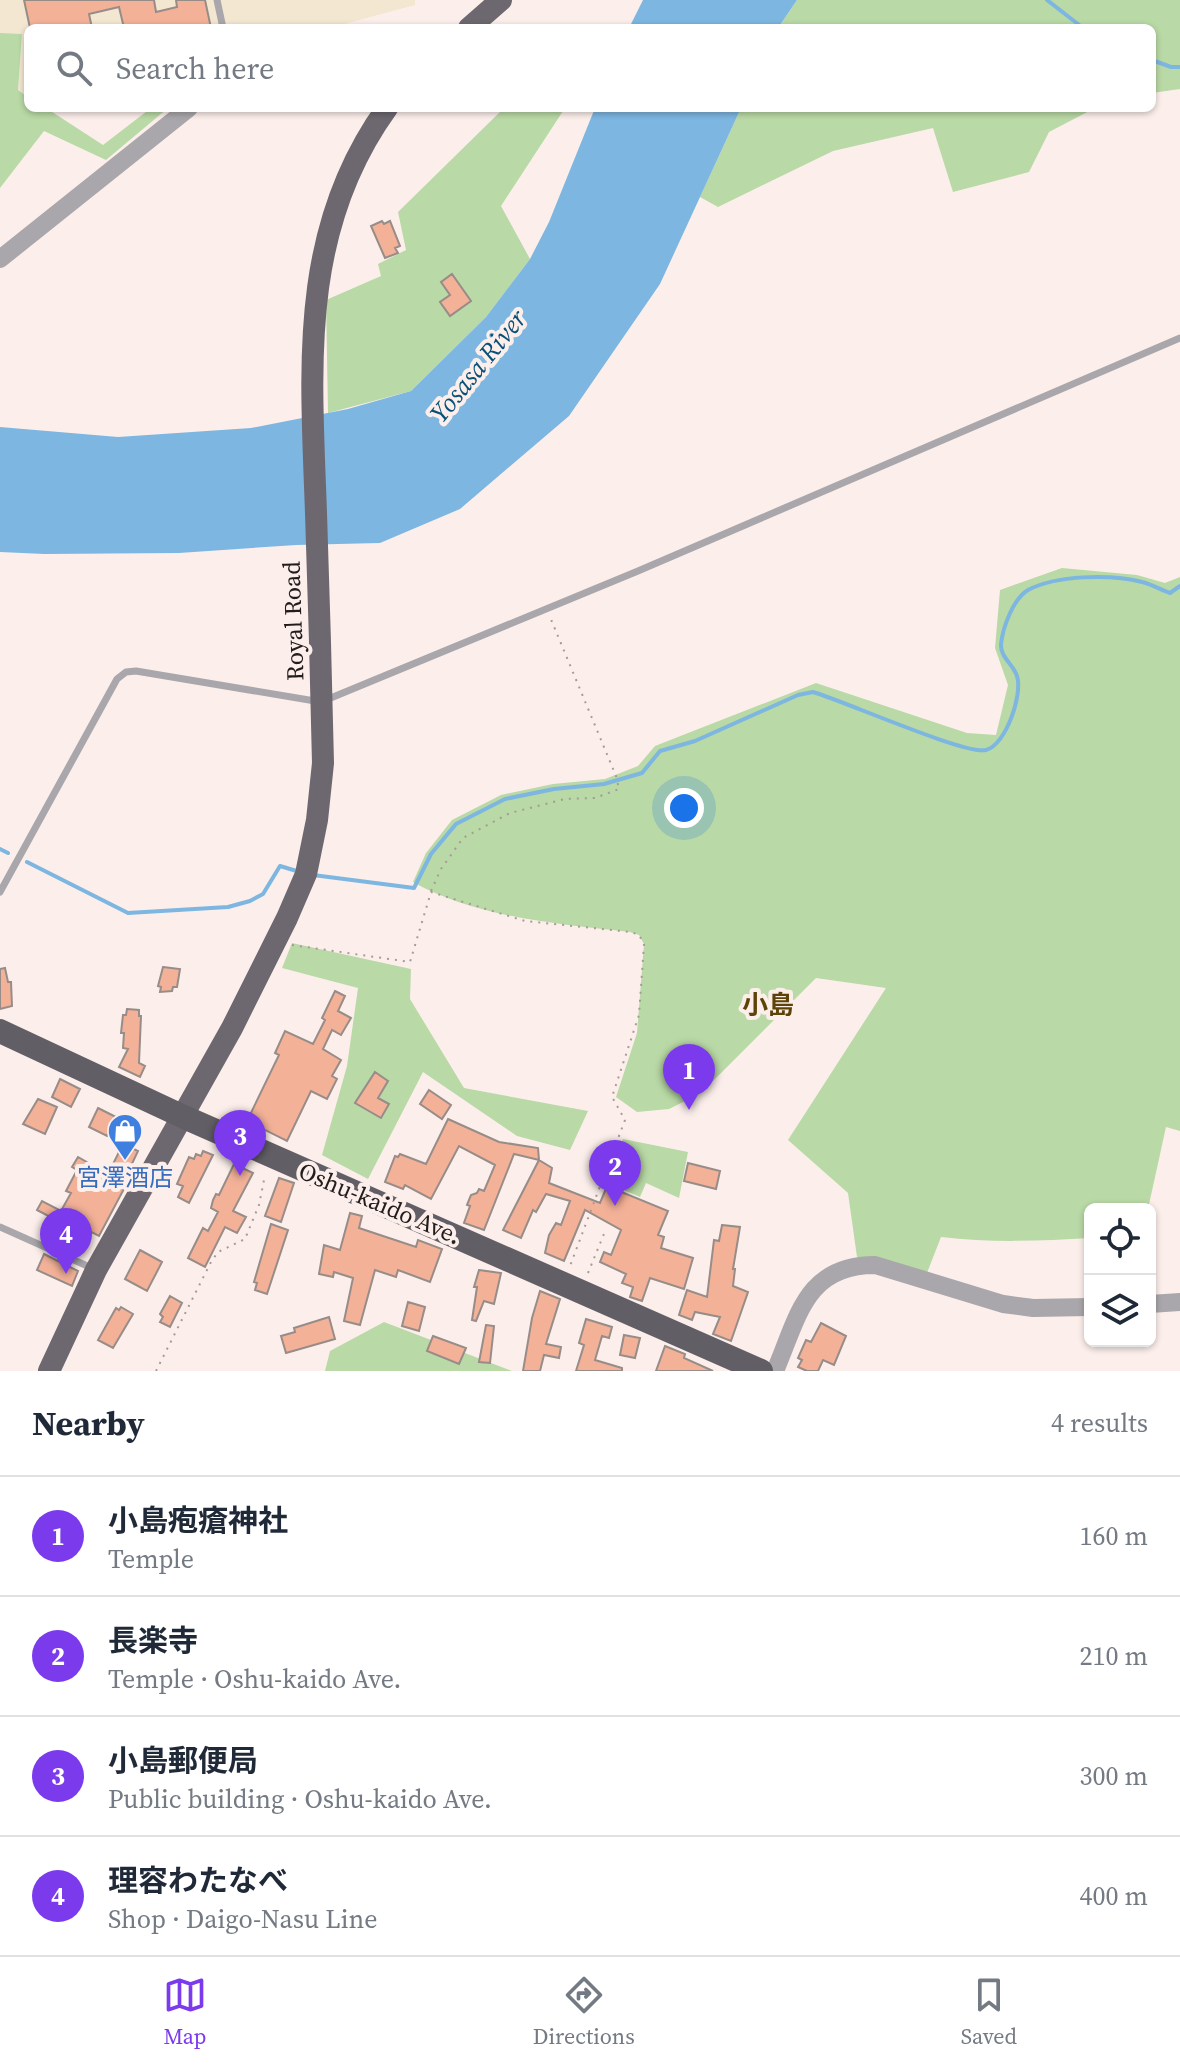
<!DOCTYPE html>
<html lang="en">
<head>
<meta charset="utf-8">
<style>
	:root { --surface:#fff; --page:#f2f2f3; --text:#1f2937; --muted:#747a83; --line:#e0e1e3; --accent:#7c3aed }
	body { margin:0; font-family:"Source Serif 4","Noto Sans JP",serif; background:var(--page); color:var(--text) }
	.controls { position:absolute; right:24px; bottom:24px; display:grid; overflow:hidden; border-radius:12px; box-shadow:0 2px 6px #0004 }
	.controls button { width:72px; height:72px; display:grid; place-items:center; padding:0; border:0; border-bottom:2px solid var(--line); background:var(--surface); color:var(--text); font:40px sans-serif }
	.you { position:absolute; left:684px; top:808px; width:28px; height:28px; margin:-20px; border:6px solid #fff; border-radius:50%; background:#1a73e8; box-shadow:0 0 0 12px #1a73e833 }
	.badge { display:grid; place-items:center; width:52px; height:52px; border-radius:50%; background:var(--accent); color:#fff; font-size:26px; font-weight:700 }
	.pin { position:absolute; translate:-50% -66px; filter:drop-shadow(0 2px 4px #0008) }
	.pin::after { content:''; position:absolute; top:42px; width:28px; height:24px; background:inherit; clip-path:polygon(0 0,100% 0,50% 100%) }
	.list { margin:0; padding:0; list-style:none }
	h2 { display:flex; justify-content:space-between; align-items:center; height:104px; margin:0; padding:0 32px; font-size:34px }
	h2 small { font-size:26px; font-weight:400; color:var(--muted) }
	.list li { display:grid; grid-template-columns:52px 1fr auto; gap:24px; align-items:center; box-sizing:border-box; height:120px; padding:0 32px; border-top:2px solid var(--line) }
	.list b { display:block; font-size:30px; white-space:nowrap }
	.list p { margin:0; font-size:26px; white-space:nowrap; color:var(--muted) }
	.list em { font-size:26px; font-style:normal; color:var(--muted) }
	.icon { flex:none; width:44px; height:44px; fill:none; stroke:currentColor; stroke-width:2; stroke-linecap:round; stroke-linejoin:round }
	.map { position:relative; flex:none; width:1180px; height:1371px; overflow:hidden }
	.search { position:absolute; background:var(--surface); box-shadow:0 2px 6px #0004; left:24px; right:24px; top:24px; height:88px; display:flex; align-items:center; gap:20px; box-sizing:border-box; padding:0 28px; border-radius:12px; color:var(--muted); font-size:30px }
	.sheet { height:584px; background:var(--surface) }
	nav { display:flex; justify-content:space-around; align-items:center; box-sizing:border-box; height:112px; border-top:2px solid var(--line); background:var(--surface); font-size:22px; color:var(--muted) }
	nav a { display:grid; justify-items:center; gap:4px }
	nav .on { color:var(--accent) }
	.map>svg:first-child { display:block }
	.industrial { fill:#f3e7d2 }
	.green { fill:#b9d9a6 }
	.water { fill:#7db6e0 }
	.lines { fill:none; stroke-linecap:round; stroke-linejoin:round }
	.stream { stroke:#7db6e0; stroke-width:4 }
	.building { fill:#f3b198; stroke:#978c88; stroke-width:2 }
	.path { stroke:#a59b98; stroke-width:2; stroke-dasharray:2 6; stroke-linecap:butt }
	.service { stroke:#a9a7ab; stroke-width:7 }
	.tertiary { stroke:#a9a7ab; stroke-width:18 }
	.primary { stroke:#6d6870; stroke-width:22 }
	.trunk { stroke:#625e66; stroke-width:24 }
	.labels { text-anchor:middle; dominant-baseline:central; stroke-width:8; stroke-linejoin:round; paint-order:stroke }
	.street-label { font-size:24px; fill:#221d1b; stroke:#fcefeb }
	.shop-label { font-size:24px; fill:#366cbe; stroke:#fcefeb }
	.water-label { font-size:26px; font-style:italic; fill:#085078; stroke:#fcefeb }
	.neighbourhood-label { font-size:26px; font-weight:bold; fill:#5e4306; stroke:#fcefeb }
</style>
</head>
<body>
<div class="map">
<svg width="1180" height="1371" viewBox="0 0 1180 1371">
	<rect width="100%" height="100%" fill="#fcefeb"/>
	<path class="industrial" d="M0 0H415V5L330 28H28V97L18 90 22 35 0 33Z"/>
	<path class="green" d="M797 0H1180V89L1152 93V28H778Z
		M0 33 22 34 18 90 28 97V108H46L103 145 151 108H168L106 160 44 131 0 188Z
		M504 108H565L501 206 530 259 486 317 411 391 328 413 326 300 381 276 378 264 406 250 398 212Z
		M741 108H1095L1049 132 1029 172 953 192 933 128 833 151 718 207 700 197Z
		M1062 568 1137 575 1165 583 1180 577V1131L1166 1127 1148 1209H1090V1238C1040 1241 990 1243 941 1237L927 1273 857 1257 848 1193 788 1140 886 988 816 978 701 1093 669 1109 637 1112 616 1097 637 1033 644 944 639 935 630 932C560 924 477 918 413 882L426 853 452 820 501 795 553 784 605 779 638 766 655 746 816 683 967 733 996 735 1008 685 995 648 1000 590Z
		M292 943 411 969 410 999 464 1088 588 1111 570 1150 517 1136 423 1072 368 1179 322 1155 347 1066 358 988 282 968Z
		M623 1139 688 1152 679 1198 646 1183 640 1197 605 1182Z
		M384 1322 512 1371H325L330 1351Z"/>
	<path class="water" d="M643 0H797L778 28H629Z
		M595 108H741L660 284 569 416 460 509 380 543 296 545 179 553 44 554 0 552V427L118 437 251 428 348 409 411 391 486 317 530 259 549 222Z"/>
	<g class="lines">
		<path class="stream" d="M1047 0 1083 28
			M1152 60 1171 67H1180
			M0 849 8 853
			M27 862 128 913 228 907 250 901 263 894 280 866 300 872
			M313 875 414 888 431 854 456 824 505 799 554 789 604 784 642 773 660 751 695 741 798 695 813 692C844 701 965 755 986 750 1006 745 1023 694 1017 676 1013 664 1000 657 1001 644 1003 627 1013 599 1028 590 1056 575 1111 574 1142 582 1151 584 1161 590 1170 593L1180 586"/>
	</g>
	<path class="building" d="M24 0H154L156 12 177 7 176 0H205L211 28H124L119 7 89 14 92 28H30Z
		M382 221 384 224 390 221 400 246 395 248 398 253 385 258 371 226Z
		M452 274 471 301 450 316 440 302 450 295 441 282Z
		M163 967 180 969 177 987H173L172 991 160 992 161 987 158 986Z
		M5 968 8 982H11L12 1006 0 1009V969Z
		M335 991 345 996 338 1011 351 1018 341 1035 332 1030 323 1049 341 1060 332 1076 337 1079 327 1099 311 1091 287 1141 247 1121 279 1055 275 1053 285 1031 313 1044 325 1020 322 1018Z
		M127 1009 139 1010V1016H141L139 1063 145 1066 140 1077 119 1067 128 1049 123 1048 124 1033H121L123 1015H126Z
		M375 1072 388 1081 378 1098 389 1104 381 1118 355 1103Z
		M60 1079 80 1089 71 1107 52 1097Z
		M429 1090 451 1105 442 1119 420 1104Z
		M38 1099 57 1107 45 1134 23 1124Z
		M98 1108 116 1117 107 1136 89 1127Z
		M448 1119 499 1142 538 1148 539 1160 514 1154 484 1230 464 1223 470 1206 467 1205 471 1195 477 1193 479 1189 484 1191 495 1165 459 1146 431 1199 405 1185 403 1189 385 1182 395 1156 398 1157 400 1154 426 1164Z
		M123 1144 138 1151 130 1168 134 1170 99 1236 74 1223 62 1248 50 1242 58 1221 37 1210 42 1201 61 1211 71 1193 66 1191 77 1170 72 1167 78 1157 108 1174Z
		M203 1151 213 1155 189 1203 178 1197 183 1186 177 1184 189 1157 194 1159 196 1154 201 1156Z
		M539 1160 552 1168 549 1183 600 1203 607 1186 668 1211 658 1235 664 1237 661 1248 693 1258 684 1289 650 1278 642 1301 630 1297 633 1287 622 1283 626 1274 600 1262 604 1252 611 1255 621 1230 585 1210 564 1261 545 1253 549 1235 556 1223 561 1225 570 1201 546 1194 536 1212 533 1210 521 1238 503 1230Z
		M688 1163 720 1171 716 1189 684 1181Z
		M234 1164 253 1173 233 1211 246 1217 237 1233 225 1227 205 1267 188 1258 203 1228 208 1231 218 1212 211 1208 213 1200 216 1194 219 1195Z
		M279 1178 294 1183 281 1222 265 1216Z
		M350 1213 362 1216 359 1228 416 1247 418 1240 442 1249 430 1282 398 1270 396 1277 375 1270 360 1325 344 1321 353 1278 334 1272 333 1277 319 1274 324 1245 340 1250Z
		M271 1224 288 1230 267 1294 255 1290 257 1283 254 1282Z
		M722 1225 740 1227 733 1269H735L733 1286 748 1292 731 1341 713 1334 720 1317 695 1312 692 1320 679 1315 687 1290 707 1297 714 1240 719 1241Z
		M140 1250 162 1262 147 1291 125 1279Z
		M44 1254 78 1271 72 1286 37 1270Z
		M479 1270 501 1273 494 1304 484 1301 476 1321 472 1320 477 1287H474Z
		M540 1291 560 1299 546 1344 561 1347 559 1358 544 1355 540 1371H523L532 1318Z
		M170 1296 182 1303 170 1327 160 1322 163 1317 160 1314Z
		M408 1302 425 1307 419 1331 402 1326Z
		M121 1307 133 1314 113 1348 98 1340 116 1308 119 1310Z
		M329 1317 335 1339 286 1353 281 1336 295 1332 294 1328Z
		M586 1319 612 1327 609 1338 602 1336 595 1360 622 1368V1371H576L584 1345 579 1343Z
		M821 1323 846 1336 834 1365 823 1360 818 1371H807L798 1367 802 1360 798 1358 806 1340 811 1342Z
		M486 1325 494 1326 490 1363 479 1362Z
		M624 1335 640 1338 635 1358 620 1355Z
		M433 1336 466 1348 459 1364 427 1351Z
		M665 1346 685 1354 684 1358 713 1371H656Z"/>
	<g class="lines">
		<path class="path" d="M431 891 441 869 463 838 510 813 565 799 595 798 619 789 616 776 550 617
			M292 945 410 962 431 892 525 921 631 932 639 935 644 944 639 1015 612 1097 625 1120 570 1266
			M588 1273 606 1229
			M156 1371 211 1262 218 1252 245 1239 259 1205 265 1175"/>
		<path class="service" d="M217 0 223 28
			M0 892 117 679 126 672 136 671 321 702 638 571 1180 338
			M0 1227 94 1269"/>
		<path class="tertiary" d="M0 259 189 108
			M1150 1304 1180 1302
			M775 1371C798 1318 805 1265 875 1265L1003 1304 1033 1308 1090 1307"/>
		<path class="primary" d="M469 28 501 0
			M49 1371 96 1270 232 1028 287 918 306 874 317 820 323 763C321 680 319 596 316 513 311 369 298 231 387 108"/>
		<path class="trunk" d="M0 1031 184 1117 761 1371"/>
	</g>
	<defs>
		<symbol id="shop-pin" viewBox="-11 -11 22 30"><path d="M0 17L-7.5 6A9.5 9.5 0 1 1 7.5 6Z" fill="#3f7fe0" stroke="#fcefeb"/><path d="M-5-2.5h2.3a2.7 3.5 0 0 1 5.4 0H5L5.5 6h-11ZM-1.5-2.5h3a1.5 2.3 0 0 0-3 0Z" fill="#fff"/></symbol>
	</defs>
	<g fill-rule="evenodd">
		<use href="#shop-pin" x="105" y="1111" width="40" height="54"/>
	</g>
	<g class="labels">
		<g class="street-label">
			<text transform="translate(293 621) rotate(-92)">Royal Road</text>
			<text transform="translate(380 1203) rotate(23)">Oshu-kaido Ave.</text>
		</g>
		<g class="shop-label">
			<text x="125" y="1177">宮澤酒店</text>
		</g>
		<g class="water-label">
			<text transform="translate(478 366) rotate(-51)">Yosasa River</text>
		</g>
		<g class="neighbourhood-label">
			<text x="768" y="1005">小島</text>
		</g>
	</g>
</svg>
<div class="controls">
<button><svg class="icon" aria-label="locate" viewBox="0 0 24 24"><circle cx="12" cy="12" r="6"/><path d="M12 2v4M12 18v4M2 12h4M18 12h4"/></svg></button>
<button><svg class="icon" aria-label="layers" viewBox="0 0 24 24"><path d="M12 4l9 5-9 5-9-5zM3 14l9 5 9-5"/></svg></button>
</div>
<div class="you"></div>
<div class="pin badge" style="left:689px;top:1110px">1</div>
<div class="pin badge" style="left:615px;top:1206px">2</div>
<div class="pin badge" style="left:240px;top:1176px">3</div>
<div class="pin badge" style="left:66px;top:1274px">4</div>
<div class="search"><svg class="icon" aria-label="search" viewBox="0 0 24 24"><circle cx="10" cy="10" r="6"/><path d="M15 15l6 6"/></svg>Search here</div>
</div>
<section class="sheet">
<h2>Nearby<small>4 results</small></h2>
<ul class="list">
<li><span class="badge">1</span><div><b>小島疱瘡神社</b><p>Temple</p></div><em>160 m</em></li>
<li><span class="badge">2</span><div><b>長楽寺</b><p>Temple · Oshu-kaido Ave.</p></div><em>210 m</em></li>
<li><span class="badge">3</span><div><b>小島郵便局</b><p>Public building · Oshu-kaido Ave.</p></div><em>300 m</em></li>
<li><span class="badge">4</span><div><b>理容わたなべ</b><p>Shop · Daigo-Nasu Line</p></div><em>400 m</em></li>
</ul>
</section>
<nav>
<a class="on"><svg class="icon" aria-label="map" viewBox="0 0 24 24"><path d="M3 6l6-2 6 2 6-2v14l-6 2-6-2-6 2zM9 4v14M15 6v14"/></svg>Map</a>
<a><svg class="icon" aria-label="directions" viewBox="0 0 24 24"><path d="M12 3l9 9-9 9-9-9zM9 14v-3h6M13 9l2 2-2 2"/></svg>Directions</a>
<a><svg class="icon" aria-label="saved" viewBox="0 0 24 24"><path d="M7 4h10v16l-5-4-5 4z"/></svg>Saved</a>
</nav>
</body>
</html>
